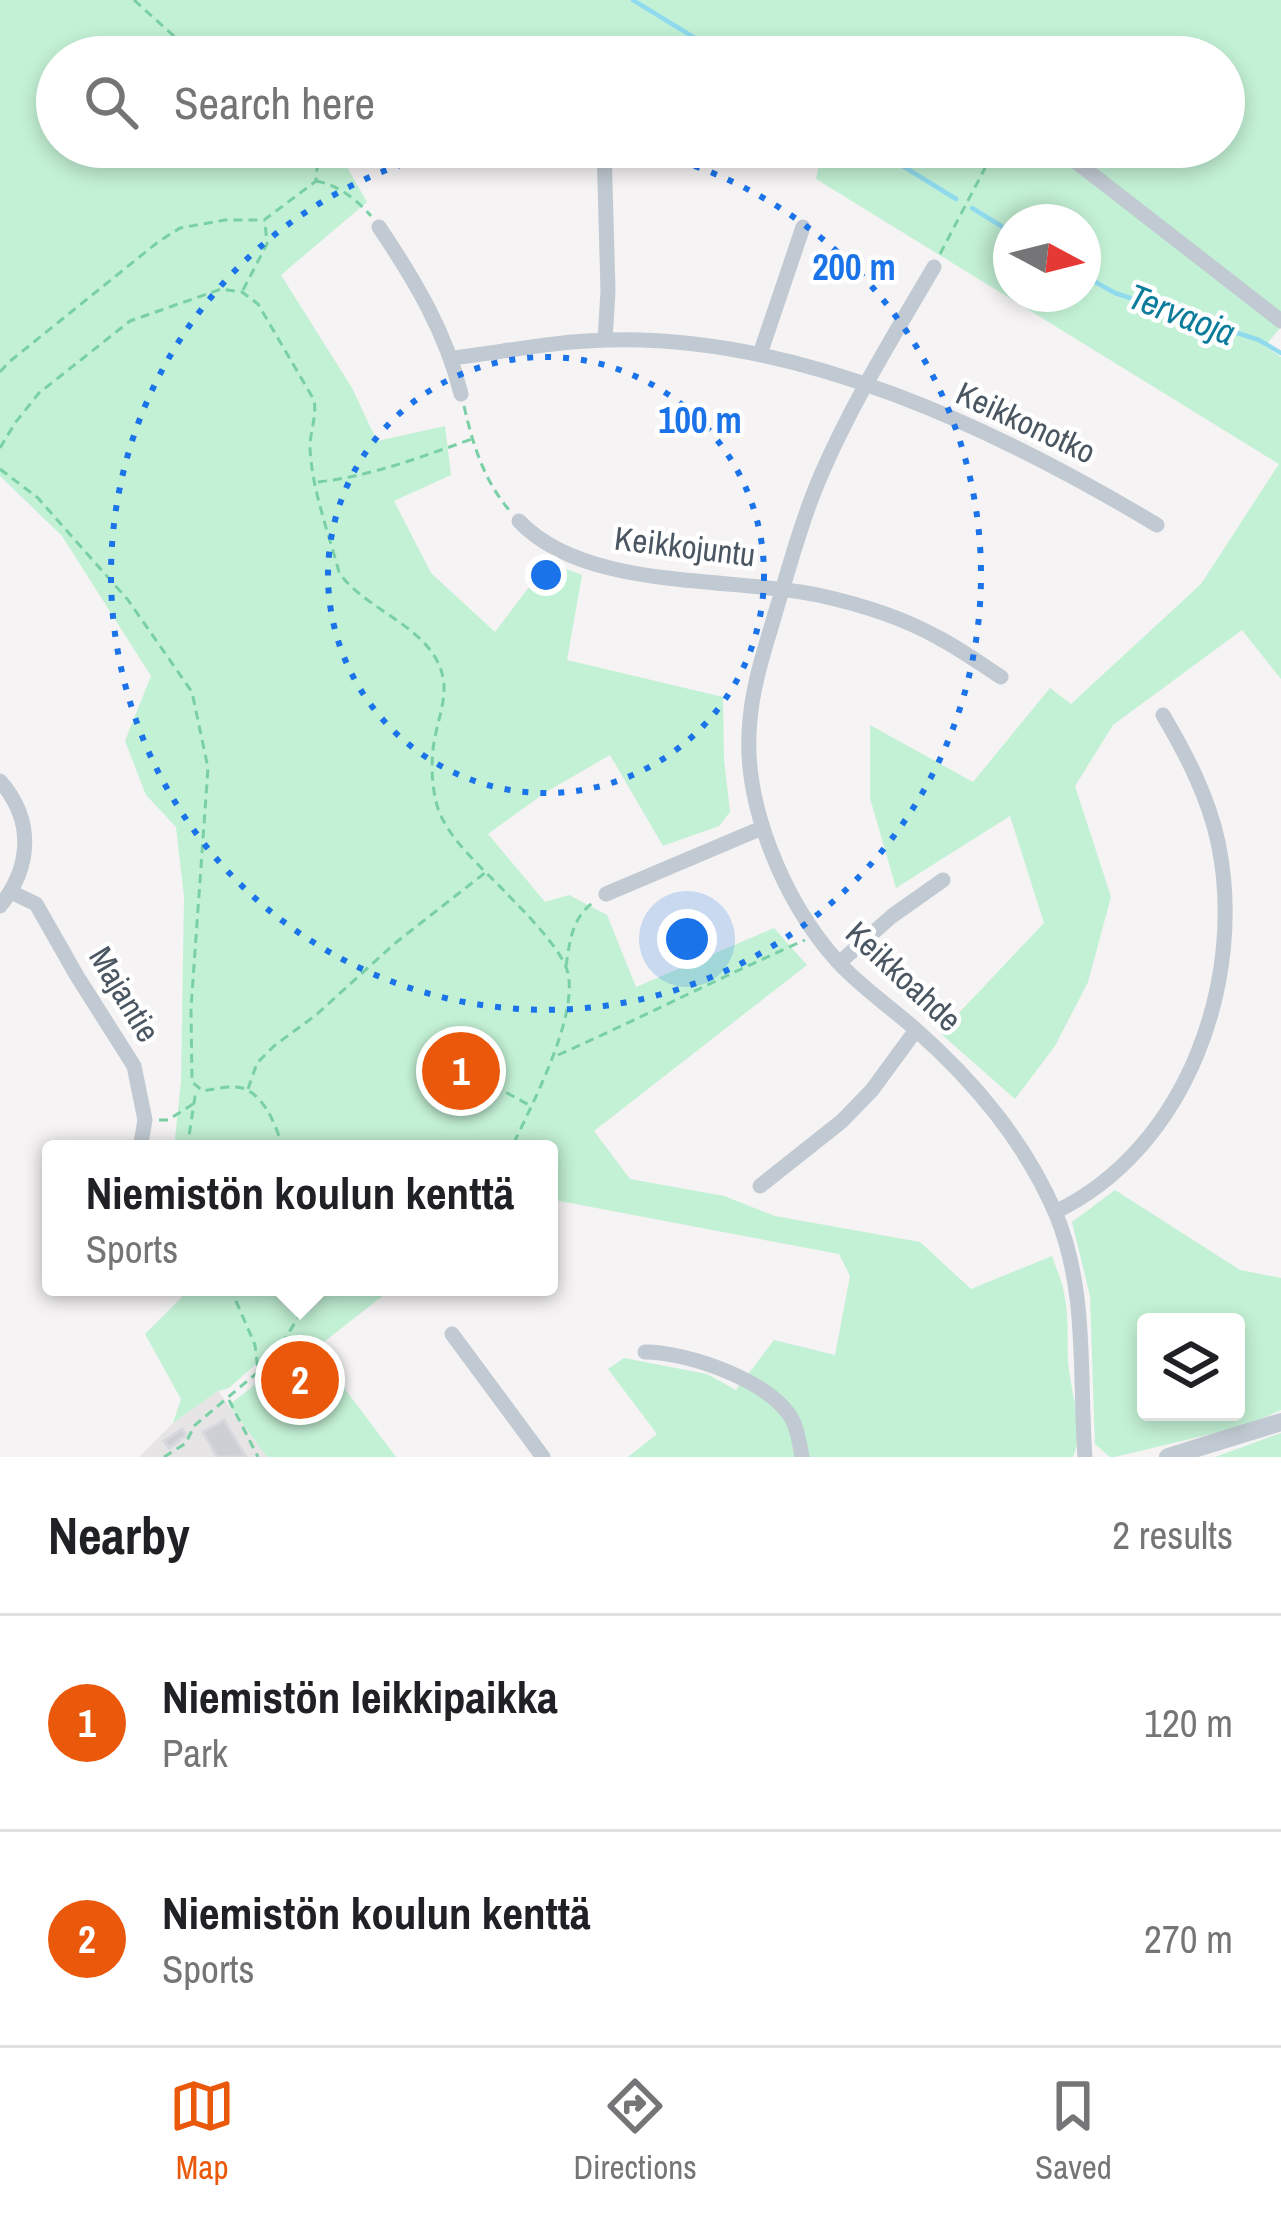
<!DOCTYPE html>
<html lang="en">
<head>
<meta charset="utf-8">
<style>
	:root { --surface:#fff; --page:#f2f2f2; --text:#202124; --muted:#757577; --line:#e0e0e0; --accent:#ea580c }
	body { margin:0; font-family:"Archivo Narrow",sans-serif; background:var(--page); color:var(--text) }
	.controls { position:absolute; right:36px; bottom:36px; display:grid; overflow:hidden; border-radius:12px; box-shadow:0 6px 18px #0003 }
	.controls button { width:108px; height:108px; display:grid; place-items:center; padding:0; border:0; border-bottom:3px solid var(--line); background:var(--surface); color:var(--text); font:60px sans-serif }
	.compass { position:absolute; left:993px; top:204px; width:108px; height:108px; border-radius:50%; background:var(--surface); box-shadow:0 6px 18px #0003; rotate:97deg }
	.you { position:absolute; left:687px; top:939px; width:42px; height:42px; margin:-30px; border:9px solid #fff; border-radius:50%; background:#1a73e8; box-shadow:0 0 0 18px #1a73e833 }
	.badge { display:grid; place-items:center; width:78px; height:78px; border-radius:50%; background:var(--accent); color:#fff; font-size:39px; font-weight:700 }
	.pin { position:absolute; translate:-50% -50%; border:6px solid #fff; box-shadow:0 3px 12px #0006 }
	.popup { position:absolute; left:42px; top:1140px; width:516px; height:156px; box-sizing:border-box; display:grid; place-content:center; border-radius:12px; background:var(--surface); filter:drop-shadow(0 3px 9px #0005); font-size:39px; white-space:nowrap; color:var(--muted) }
	.popup b { font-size:45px; color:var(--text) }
	.popup::after { content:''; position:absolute; left:50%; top:100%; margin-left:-24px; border:24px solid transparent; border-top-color:var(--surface) }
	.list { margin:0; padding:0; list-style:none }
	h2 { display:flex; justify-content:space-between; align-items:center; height:156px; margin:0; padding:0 48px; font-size:51px }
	h2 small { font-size:39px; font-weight:400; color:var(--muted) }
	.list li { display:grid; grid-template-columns:78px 1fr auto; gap:36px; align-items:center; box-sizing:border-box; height:216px; padding:0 48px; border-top:3px solid var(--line) }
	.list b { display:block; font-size:45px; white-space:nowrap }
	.list p { margin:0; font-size:39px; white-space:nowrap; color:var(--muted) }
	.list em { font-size:39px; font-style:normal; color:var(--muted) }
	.icon { flex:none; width:66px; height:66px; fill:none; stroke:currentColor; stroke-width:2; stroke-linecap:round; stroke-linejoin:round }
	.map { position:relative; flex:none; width:1281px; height:1457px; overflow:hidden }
	.search { position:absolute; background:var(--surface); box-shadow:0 6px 18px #0003; left:36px; right:36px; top:36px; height:132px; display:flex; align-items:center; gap:30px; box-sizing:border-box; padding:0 42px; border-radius:66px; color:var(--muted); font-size:45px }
	.sheet { height:588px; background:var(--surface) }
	nav { display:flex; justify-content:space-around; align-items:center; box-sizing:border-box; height:168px; border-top:3px solid var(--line); background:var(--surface); font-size:33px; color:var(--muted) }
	nav a { display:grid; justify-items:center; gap:6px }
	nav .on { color:var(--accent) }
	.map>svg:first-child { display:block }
	.education { fill:#e6e4e5 }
	.green { fill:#c3f1d5; fill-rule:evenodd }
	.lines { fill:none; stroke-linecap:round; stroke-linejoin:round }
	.stream { stroke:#90daee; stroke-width:4.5 }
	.building { fill:#cdcfd5; stroke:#d7d9de; stroke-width:3 }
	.path { stroke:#7ad0a6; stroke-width:3; stroke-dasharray:9 6; stroke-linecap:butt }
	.minor { stroke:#c1cad2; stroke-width:15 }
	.tertiary { stroke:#c1cad2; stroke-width:18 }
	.ring { fill:none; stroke:#1a73e8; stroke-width:6; stroke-dasharray:6 12 }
	.labels { text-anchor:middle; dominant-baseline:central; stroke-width:9; stroke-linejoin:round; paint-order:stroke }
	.street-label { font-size:33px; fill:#4a5661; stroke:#fff }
	.water-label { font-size:36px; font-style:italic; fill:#0c7c9b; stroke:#fff }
	.centre { fill:#1a73e8; stroke:#fff; stroke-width:6 }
	.ring-label { font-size:36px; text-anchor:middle; font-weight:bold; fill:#1a73e8; stroke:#fff; stroke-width:9; stroke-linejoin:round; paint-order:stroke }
</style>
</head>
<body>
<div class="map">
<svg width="1281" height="1457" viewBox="0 0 1281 1457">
	<rect width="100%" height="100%" fill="#f5f3f3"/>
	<path class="education" d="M218 1391 267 1457H139L173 1423Z"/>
	<path class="green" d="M0 0H1281V327L1265 346 1281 357V679L1242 630 1113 725 1075 786 1111 897 1088 982 1055 1046 1015 1099 940 1033 1044 923 1010 816 896 888 870 798V725L973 782 1050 688 1071 704 1201 584 1279 464 816 179 823 147H1224V57H57V147H380L348 169 367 202 281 275 352 388 377 441 445 426 451 475 394 501 431 573 495 632 548 562 582 575 567 660 723 697 724 759 730 812 719 826 663 846 610 755 546 792 488 834 545 902 569 895 607 915 636 987 774 928 807 965 594 1131 630 1179 724 1196 775 1216 920 1242 971 1289 1052 1256C1056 1268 1062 1281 1064 1293 1069 1316 1067 1338 1068 1361 1070 1390 1085 1430 1073 1457H628L657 1434 608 1369 624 1358 707 1374 736 1390 774 1340 835 1355 850 1276 839 1254 549 1199V1149H174L181 1081 184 897 176 827 146 795 125 741 151 676 62 536 0 476ZM1011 222H1083V294H1011Z
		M1115 1190 1240 1270 1281 1278V1410L1244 1426 1115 1457H1110L1095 1444 1090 1296 1072 1222ZM1146 1322H1236V1412H1146Z
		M177 1287H394L315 1349 396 1457H267L229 1405 294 1354 265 1356 229 1388 218 1391 173 1423 181 1399 145 1334 182 1297Z
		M1281 1433V1457H1215Z"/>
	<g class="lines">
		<path class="stream" d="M633 0 726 57
			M872 147 956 199
			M972 208 1011 232
			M1083 275 1115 293 1259 340 1281 353"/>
	</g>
	<path class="building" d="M224 1420 246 1457H217L203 1432Z
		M182 1429 186 1435 169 1448 164 1441Z"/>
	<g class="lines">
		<path class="path" d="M134 0 176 38 187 42 201 40 239 57
			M316 181C338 185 356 199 371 216
			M940 254 996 147
			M243 290 267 244 265 222
			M0 372 9 362 158 242 180 228 225 220H264L316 181 319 147
			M464 406C473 445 484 481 510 511
			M0 448 15 423 39 393 130 321 221 289 242 292 258 304 314 400C317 417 310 431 310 448 312 490 328 531 339 572 359 604 413 621 435 657 452 686 441 707 435 737 430 760 431 797 442 818 457 848 486 871 508 895 525 912 557 945 566 967 583 1010 530 1108 511 1149
			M0 469 38 498 128 600 192 692 208 768 191 1008 192 1082 203 1091C215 1089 234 1084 245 1089 266 1098 277 1128 283 1149
			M318 482C372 476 421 457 472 439
			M566 966C570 940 572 917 595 901
			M558 1055C641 1018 721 977 805 940
			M467 1071 529 1105
			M248 1089 257 1063 274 1046 316 1015 394 944 486 872
			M159 1120H168L193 1104
			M187 1149 196 1090
			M230 1287 255 1345 258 1370
			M229 1400 258 1457
			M164 1457 186 1443 194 1426 258 1372 283 1342 317 1287"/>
		<path class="minor" d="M604 147 608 291 605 340
			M1057 147 1281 321
			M379 227C414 279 446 332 461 394
			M934 267C894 335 852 403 821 475 802 519 789 568 775 614 765 649 753 683 750 720 741 802 784 902 838 962 860 986 889 1006 914 1028 974 1081 1024 1140 1056 1214 1088 1292 1079 1375 1085 1457
			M760 354 803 227
			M452 358C503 352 556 341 607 340 798 334 997 429 1157 525
			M519 521C585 591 728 576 818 595 859 604 902 617 939 638 960 649 981 664 1001 677
			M0 781C34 820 32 866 0 906
			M11 892 36 904 77 976 134 1066 145 1120 140 1149
			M606 894 762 828
			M839 963 892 916 943 880
			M760 1186 842 1121 872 1090 916 1030
			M1055 1212C1187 1149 1247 979 1218 842 1208 796 1186 754 1163 715
			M452 1334 543 1457
			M645 1352C687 1352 769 1380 792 1419 798 1430 800 1446 802 1457"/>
		<path class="tertiary" d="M1168 1457 1281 1422"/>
	</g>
	<g class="ring">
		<circle cx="546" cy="575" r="218"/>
		<path d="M625 147A435 435 0 1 1 467 147"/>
	</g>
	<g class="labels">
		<g class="street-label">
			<text transform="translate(1026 422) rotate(25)">Keikkonotko</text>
			<text transform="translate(685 546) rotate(7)">Keikkojuntu</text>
			<text transform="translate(904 976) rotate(43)">Keikkoahde</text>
			<text transform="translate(125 994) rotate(59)">Majantie</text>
		</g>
		<g class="water-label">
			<text transform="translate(1182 314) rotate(21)">Tervaoja</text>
		</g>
	</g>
	<circle cx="546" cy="575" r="18" class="centre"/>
	<g class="ring-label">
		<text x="854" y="280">200 m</text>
		<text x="700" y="433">100 m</text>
	</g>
</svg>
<div class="controls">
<button><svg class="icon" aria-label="layers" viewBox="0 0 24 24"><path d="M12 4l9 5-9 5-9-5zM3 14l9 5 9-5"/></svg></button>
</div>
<svg class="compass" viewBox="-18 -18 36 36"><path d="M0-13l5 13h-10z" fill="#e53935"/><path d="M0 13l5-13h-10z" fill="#757577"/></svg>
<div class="you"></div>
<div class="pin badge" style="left:461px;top:1071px">1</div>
<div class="pin badge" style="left:300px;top:1380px">2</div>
<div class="popup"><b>Niemistön koulun kenttä</b>Sports</div>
<div class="search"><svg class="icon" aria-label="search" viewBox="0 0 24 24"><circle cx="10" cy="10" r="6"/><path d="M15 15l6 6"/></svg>Search here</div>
</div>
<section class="sheet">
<h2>Nearby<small>2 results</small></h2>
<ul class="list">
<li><span class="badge">1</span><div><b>Niemistön leikkipaikka</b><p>Park</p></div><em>120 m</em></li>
<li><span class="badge">2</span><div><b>Niemistön koulun kenttä</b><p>Sports</p></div><em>270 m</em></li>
</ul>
</section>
<nav>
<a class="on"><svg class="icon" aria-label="map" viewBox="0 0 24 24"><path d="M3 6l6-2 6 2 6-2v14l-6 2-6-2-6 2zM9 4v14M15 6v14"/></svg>Map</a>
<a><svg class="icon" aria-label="directions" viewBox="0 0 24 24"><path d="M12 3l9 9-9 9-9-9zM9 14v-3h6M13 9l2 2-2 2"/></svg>Directions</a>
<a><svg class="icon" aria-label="saved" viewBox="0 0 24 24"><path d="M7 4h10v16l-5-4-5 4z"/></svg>Saved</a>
</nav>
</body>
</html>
